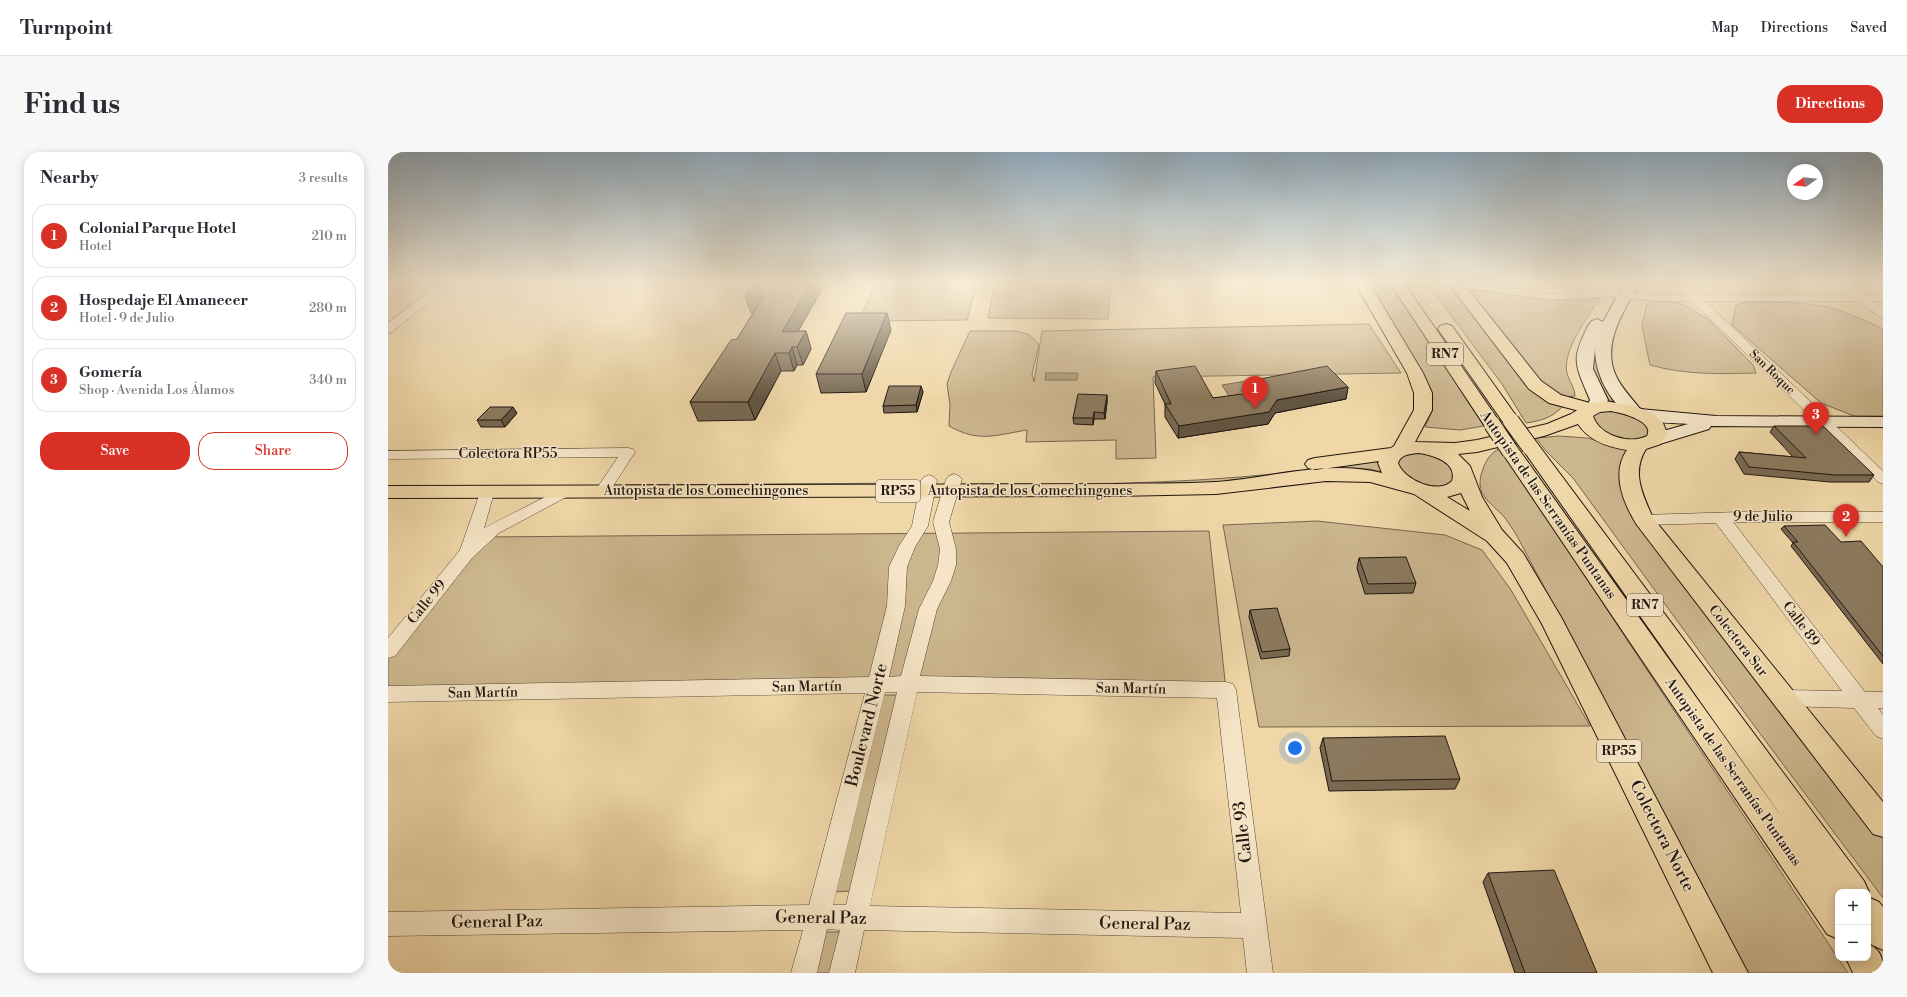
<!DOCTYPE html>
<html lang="en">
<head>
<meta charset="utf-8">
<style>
	:root { --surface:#fff; --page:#f7f7f7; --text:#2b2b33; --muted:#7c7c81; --line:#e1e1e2; --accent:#d93025 }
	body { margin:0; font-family:"Libre Bodoni",serif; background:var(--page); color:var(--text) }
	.controls { position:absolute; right:12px; bottom:12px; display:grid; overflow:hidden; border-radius:8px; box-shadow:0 2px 10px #0003 }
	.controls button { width:36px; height:36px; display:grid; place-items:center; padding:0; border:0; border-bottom:1px solid var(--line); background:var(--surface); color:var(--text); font:20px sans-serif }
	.compass { position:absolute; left:1399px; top:12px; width:36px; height:36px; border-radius:50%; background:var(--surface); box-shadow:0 2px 10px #0003; rotate:256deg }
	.you { position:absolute; left:907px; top:596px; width:14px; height:14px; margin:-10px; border:3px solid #fff; border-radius:50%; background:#1a73e8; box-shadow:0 0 0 6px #1a73e833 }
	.badge { display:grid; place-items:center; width:26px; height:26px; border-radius:50%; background:var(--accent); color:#fff; font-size:13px; font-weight:700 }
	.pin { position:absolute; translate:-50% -33px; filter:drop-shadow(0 1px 2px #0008) }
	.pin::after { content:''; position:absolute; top:21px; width:14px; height:12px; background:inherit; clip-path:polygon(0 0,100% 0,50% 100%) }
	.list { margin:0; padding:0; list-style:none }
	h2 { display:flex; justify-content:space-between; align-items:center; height:52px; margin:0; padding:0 16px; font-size:17px }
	h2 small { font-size:13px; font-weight:400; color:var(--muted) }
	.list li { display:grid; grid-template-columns:26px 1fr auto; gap:12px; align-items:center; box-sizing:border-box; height:64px; margin:0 8px 8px; padding:0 8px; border:1px solid var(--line); border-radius:16px }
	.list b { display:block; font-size:15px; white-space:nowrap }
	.list p { margin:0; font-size:13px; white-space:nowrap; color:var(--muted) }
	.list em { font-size:13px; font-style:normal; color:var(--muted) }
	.actions { display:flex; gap:8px; padding:12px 16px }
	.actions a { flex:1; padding:9px 0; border:1px solid var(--accent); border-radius:16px; text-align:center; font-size:14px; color:var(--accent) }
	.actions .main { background:var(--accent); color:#fff }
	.map { position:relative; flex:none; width:1495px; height:821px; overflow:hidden; border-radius:16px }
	header { display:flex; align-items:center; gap:24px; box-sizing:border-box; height:56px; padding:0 20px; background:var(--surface); border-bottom:1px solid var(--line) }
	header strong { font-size:19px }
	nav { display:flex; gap:22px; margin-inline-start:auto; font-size:14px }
	.intro { display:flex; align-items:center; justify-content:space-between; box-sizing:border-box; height:96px; padding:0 24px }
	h1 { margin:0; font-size:28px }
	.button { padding:10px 18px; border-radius:16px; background:var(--accent); color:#fff; font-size:14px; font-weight:700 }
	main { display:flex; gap:24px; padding:0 24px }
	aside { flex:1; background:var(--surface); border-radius:16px; box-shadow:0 2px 10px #0003 }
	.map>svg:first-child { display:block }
	.green { fill:#ccb68e; stroke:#766650 }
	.water { fill:#a99574; stroke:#72624c }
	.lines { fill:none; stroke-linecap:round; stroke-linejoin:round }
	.street-casing { stroke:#544636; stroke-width:1 }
	.secondary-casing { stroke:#201511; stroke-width:2 }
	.primary-casing { stroke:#201511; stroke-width:2 }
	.highway-casing { stroke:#201511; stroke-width:2 }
	.street { fill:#f5e5c6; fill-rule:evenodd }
	.secondary { fill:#f5e5c6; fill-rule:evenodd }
	.primary { fill:#efd7a7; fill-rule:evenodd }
	.highway { fill:#efd7a7; fill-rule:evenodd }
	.highway-bridge-casing { stroke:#201511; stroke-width:18; stroke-linecap:butt }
	.highway-bridge { stroke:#efd7a7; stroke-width:16 }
	.wall { fill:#786952; stroke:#201511 }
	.shaded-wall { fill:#625542; stroke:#201511 }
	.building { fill:#8c7a5f; stroke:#201511 }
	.labels { text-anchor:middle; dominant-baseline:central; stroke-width:3; stroke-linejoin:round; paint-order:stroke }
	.far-street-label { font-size:12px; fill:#201511; stroke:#f5e5c6 }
	.shield { fill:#f5e5c6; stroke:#605347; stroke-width:1 }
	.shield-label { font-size:13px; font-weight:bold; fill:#201511 }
	.street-label { font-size:14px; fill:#201511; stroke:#f5e5c6 }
	.near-street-label { font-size:17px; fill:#201511; stroke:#f5e5c6 }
</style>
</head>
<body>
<header>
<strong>Turnpoint</strong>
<nav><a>Map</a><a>Directions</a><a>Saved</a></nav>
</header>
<div class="intro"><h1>Find us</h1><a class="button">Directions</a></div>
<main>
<aside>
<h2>Nearby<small>3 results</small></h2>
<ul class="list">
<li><span class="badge">1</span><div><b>Colonial Parque Hotel</b><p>Hotel</p></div><em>210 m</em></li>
<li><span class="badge">2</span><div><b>Hospedaje El Amanecer</b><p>Hotel · 9 de Julio</p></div><em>280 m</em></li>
<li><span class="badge">3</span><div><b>Gomería</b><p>Shop · Avenida Los Álamos</p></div><em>340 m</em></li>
</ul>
<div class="actions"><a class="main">Save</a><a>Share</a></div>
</aside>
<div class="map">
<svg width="1495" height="821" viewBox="0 0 1495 821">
	<rect width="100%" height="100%" fill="#efd7a7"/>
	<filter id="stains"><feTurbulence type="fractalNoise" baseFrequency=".005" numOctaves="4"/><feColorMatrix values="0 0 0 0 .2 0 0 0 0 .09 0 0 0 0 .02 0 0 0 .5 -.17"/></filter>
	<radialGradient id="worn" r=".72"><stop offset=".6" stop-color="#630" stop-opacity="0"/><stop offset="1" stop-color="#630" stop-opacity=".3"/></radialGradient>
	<path class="green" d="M488 131H589L579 168 471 169Z
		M607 131H723L720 167 600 166Z
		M978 131H1002L1096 274 1072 278 1037 275 1044 259 1042 239Z
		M1039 131H1062L1174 255C1164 266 1152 269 1138 271L1114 232Z
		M1085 138C1128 141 1169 154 1212 146 1200 165 1174 198 1179 221 1181 229 1187 236 1187 244L1177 245 1155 234 1083 142V139Z
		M1226 147 1230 148 1210 194 1229 250 1221 249C1215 240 1207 229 1205 218 1200 195 1217 168 1226 147Z
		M1277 149 1294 152 1320 167 1365 213 1368 221C1332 222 1297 223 1262 213L1254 174 1259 151Z
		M1358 150C1383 151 1410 149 1435 154 1456 159 1476 168 1495 177V264H1466L1433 251 1344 173 1348 153Z
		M981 172 1013 221 765 225 768 306 728 307V288L638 290 639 278C608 283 591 291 561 274L562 252 559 232 563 220 582 179H628L642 183 651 193 644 222 646 230 654 179Z
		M1222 258 1250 265 1261 275 1260 285 1248 289 1219 284 1203 264 1207 261Z
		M1171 284 1199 286 1242 297 1232 329 1449 627 1495 685V746L1347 548 1185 326 1158 299 1148 286Z
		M1112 296 1450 806 1460 821H1360L1129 384C1125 378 1121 371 1117 366 1102 349 1085 343 1095 317 1098 308 1103 301 1112 296Z
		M1032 300 1051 304 1068 319 1064 330C1042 343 1026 331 1008 318L1009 307 1015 303Z
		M997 305 994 320 981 317H926Z
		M886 322C786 340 682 334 581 335L583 332C684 333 785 332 886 322Z
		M529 331 528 334 235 336 237 333Z
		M929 369 1057 383 1094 398 1123 438 1202 574 871 575 835 373Z
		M821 379 838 538 520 532 0 542V500L95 385Z
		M495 543H510L463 739 445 740Z
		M436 780H455L446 821H426Z"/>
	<path class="water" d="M658 221H690L689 228H657Z
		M858 229 862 235 842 246 834 233Z"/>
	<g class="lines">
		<defs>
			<path id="street" d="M52 131H64L4 180 0 181V171Z
				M1063 131H1093L1162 142 1223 138 1237 141 1269 143H1461L1448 131H1461L1475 143H1495V149H1484L1495 157V167L1491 165 1470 149H1317L1495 319V332L1490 330 1304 149H1269L1237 147 1223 144 1162 148 1068 134Z
				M240 296 245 297 247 300 220 342 215 344 210 342 207 339 230 305 0 307V299Z
				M566 322 571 324 574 327 561 370 568 397V413L563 429 549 457 532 524 838 530 845 532 848 538 885 821H859L855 786 476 778 467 821H441L452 778 439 777 429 821H403L415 778 0 784V760L421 753 477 541 0 550V534L481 525 499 454 501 415 511 394 524 374 533 328 536 325 541 323 546 325 549 328 540 374 527 395 519 415 517 454 501 525 513 524 531 457 545 429 550 413 552 397 545 370 558 327 561 324ZM497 540H509L458 753H445ZM529 540 829 546 853 761 482 754Z
				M177 335 182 337 185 340 182 343 111 381 84 406 7 504 0 506V486L72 398 93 338 98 336 103 338 106 341 96 376Z
				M1352 360H1495V370H1345L1477 540H1495V556H1490L1495 563V587L1488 584 1466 556 1395 554 1388 552 1385 546 1388 540 1395 538 1454 539 1328 371 1256 373 1250 372 1248 368 1250 364 1256 363Z"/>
			<path id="secondary" d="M1237 131H1251C1236 159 1213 192 1228 224 1234 237 1244 246 1252 257L1328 264 1495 265V275L1323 274 1321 277 1275 291 1268 293 1261 291 1259 287 1261 283 1300 272C1288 271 1256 271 1247 266 1224 255 1207 224 1207 197L1205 217 1220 248 1214 259 1208 260 1202 259 1199 255 1202 248C1187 212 1182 209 1201 172L1204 169 1209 167 1215 170Z"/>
			<path id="primary" d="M967 131H981L1035 221 1044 241V258L1027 290 1067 291 1089 288 1159 272 1183 262 1199 252 1217 249 1246 254 1264 261 1275 271 1279 281 1273 292 1258 297C1243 321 1255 343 1265 366L1495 650V685L1485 682 1249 373C1235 351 1223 321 1239 298 1220 295 1201 289 1190 272L1156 284 1089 300 1070 302 1082 314 1094 345 1114 378 1135 401 1173 465 1360 821H1325L1154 472 1119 411 1099 389 1026 342 982 330 938 329 828 342 727 344 0 346V334L727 332C760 331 794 332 828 330 882 326 940 307 994 321L990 311 991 309 927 318 920 316 917 312 920 308 927 306 1003 296 1006 294 1026 258V241L1019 221ZM1223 259C1234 261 1267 269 1259 284 1241 293 1211 283 1205 264L1212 260ZM1031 301C1044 303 1070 310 1064 329 1050 343 1016 328 1010 311 1013 302 1022 302 1031 301ZM1073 341 1082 359 1059 345Z"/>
			<path id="highway" d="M1002 131H1016L1113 272 1110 276 1104 277 1098 276Z
				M1060 131H1075L1153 229 1173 243 1209 253 1212 257 1209 261 1203 262 1161 251 1141 237Z
				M1058 172 1064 174 1129 265 1132 269 1129 273 1123 274 1117 273 1050 177 1052 174Z
				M1142 289 1149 291 1476 729 1481 740 1480 741 1450 740V787L1439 782 1113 299 1115 295 1122 293 1129 295 1396 668 1133 295 1135 291Z
				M1480 745 1491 750 1495 755V798L1484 793 1480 788Z
				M1480 792C1494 798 1495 808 1495 821H1465L1458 806H1480Z"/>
		</defs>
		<use href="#street" class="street-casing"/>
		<use href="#secondary" class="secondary-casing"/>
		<use href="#primary" class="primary-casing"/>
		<use href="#highway" class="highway-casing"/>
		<use href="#street" class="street"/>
		<use href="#secondary" class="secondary"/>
		<use href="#primary" class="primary"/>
		<use href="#highway" class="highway"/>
		<defs>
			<path id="highway-bridge" d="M1123 269 1142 295
				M1104 272 1122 299"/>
		</defs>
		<use href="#highway-bridge" class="highway-bridge-casing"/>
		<use href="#highway-bridge" class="highway-bridge"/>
	</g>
	<path class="wall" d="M433 139 410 179H418L423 197 415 213H409L406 219H393L367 268 310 269 302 250 349 187 365 161H363L357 144Z
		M503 178 478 240 433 241 428 222Z
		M768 219 825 246 960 235 958 247 887 261 880 272 790 286 777 265V252L767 231Z
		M533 234 535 240 529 260 496 261 495 254Z
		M719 243V250L717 267H706L705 273 686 272 685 266Z
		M129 261 117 275H93L89 268Z
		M1386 274 1486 323 1481 330H1442L1356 322 1347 307 1351 300 1405 305 1382 280Z
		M1396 374 1453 390 1495 415V512L1403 394 1405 391 1393 377Z
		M971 406 1028 431 1025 441 977 442 969 416Z
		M862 458 902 497 901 504 873 507 861 465Z
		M935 586 1072 627 1067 637 941 639 932 596Z
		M1100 721 1209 821H1127L1095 730Z"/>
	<path class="shaded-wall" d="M423 131H431L433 139 400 197 394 180Z
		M499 161 503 178 478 240 474 222Z
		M418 179 423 197 415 213 409 195Z
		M404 195 409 213 406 219 401 201Z
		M387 201 393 219 367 268 360 250Z
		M533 234 535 240 529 260 528 253Z
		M960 235 958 247 887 261 880 272 790 286 791 274 889 248Z
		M719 243V250L717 267 716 261Z
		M125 255 129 261 117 275 113 268Z
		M706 260V267L705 273V266Z"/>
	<path class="building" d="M390 131H423L394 180 418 179 409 195H404L401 201H387L360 250H302L343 188 349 187 376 144H357L365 132Z
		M458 161H499L474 222H428Z
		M807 214 825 246 854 242 872 227 939 214 960 235 889 248 881 260 791 274 777 252H783L768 219Z
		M501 234H533L528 253 495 254Z
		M690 242 719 243 716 261 706 260 705 266H685Z
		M102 255H125L113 268H89Z
		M1386 274H1435L1486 323H1447L1361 315 1351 300 1418 306Z
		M1437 373 1453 390 1473 389 1495 415V504L1405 390H1410L1396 374Z
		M1018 405 1028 431 980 432 971 406Z
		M889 456 902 497 874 500 862 458Z
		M1057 584 1072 627 944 629 935 586Z
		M1166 718 1209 821H1137L1100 721Z"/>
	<linearGradient id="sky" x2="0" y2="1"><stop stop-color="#8fa8ba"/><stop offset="0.53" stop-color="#f8edd7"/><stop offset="1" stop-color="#f8edd7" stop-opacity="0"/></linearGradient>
	<rect width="1495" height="246" fill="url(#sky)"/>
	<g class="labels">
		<g class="far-street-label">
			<text transform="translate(1384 220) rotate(44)">San Roque</text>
		</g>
		<g class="shield">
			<rect x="1039" y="191" width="36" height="22" rx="3"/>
			<rect x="488" y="328" width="44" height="22" rx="3"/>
			<rect x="1239" y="442" width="36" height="22" rx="3"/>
			<rect x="1209" y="588" width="44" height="22" rx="3"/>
		</g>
		<g class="shield-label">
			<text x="1057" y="202">RN7</text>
			<text x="510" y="339">RP55</text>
			<text x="1257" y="453">RN7</text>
			<text x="1231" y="599">RP55</text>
		</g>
		<g class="street-label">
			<text x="120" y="302">Colectora RP55</text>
			<text x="318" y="339">Autopista de los Comechingones</text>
			<text x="642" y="339">Autopista de los Comechingones</text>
			<text transform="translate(1160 353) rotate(55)">Autopista de las Serranías Puntanas</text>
			<text x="1375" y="365">9 de Julio</text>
			<text transform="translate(39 450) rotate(-51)">Calle 99</text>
			<text transform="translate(1413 472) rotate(53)">Calle 89</text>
			<text transform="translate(1350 489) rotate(52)">Colectora Sur</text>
			<text transform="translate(419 535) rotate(-1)">San Martín</text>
			<text transform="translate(743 537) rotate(1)">San Martín</text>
			<text transform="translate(95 541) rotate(-1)">San Martín</text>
			<text transform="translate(1345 620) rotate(55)">Autopista de las Serranías Puntanas</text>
		</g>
		<g class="near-street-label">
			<text transform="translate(479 573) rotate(-76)">Boulevard Norte</text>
			<text transform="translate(855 680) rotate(-97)">Calle 93</text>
			<text transform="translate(1274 684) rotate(63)">Colectora Norte</text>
			<text transform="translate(433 766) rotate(1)">General Paz</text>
			<text transform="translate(109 770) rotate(-1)">General Paz</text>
			<text transform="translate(757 772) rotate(1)">General Paz</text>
		</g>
	</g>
	<rect width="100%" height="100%" filter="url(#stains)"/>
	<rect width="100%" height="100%" fill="url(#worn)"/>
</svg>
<div class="controls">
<button>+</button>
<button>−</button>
</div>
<svg class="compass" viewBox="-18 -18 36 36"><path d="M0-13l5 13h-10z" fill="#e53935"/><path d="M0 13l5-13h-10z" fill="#7c7c81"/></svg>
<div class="you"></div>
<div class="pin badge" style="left:867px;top:257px">1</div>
<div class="pin badge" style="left:1458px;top:385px">2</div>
<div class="pin badge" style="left:1428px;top:283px">3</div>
</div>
</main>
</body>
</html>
